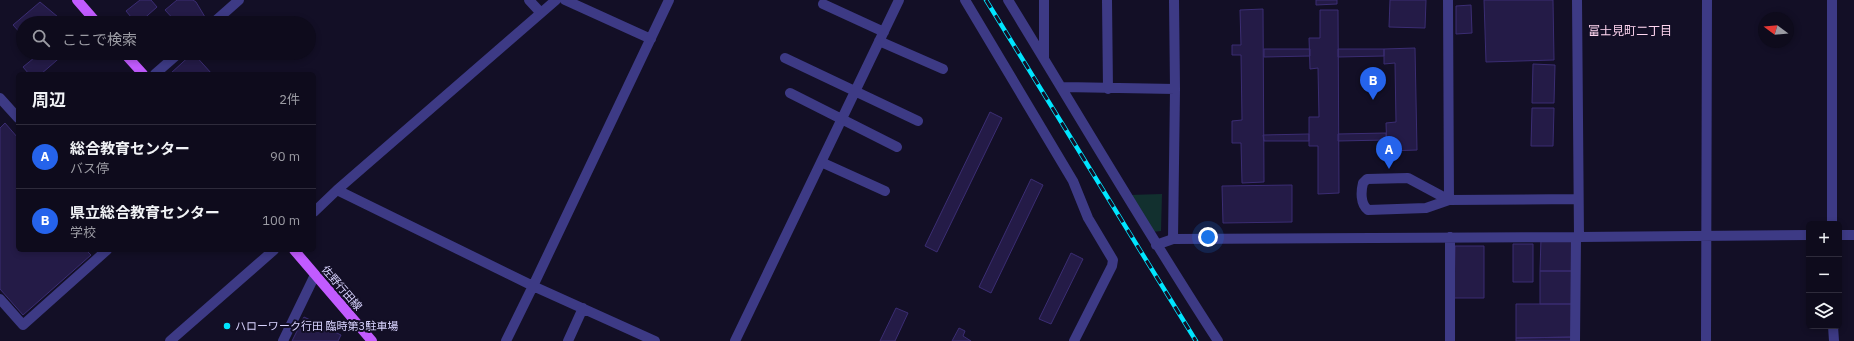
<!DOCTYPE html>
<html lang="ja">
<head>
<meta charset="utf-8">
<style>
	:root { --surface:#0e0b1c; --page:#1c1929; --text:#f1f3f6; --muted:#9b9ba3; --line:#2e2b3b; --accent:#2563eb }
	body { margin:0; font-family:"IBM Plex Sans","Noto Sans JP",sans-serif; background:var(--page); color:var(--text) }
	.controls { position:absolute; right:12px; bottom:12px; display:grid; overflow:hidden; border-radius:6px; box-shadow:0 2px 6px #0003 }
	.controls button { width:36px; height:36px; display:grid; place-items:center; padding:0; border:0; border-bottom:1px solid var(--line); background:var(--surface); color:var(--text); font:20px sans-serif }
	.compass { position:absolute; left:1758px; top:12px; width:36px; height:36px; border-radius:50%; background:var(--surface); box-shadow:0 2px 6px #0003; rotate:286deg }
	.you { position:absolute; left:1208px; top:237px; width:14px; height:14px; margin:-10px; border:3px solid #fff; border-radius:50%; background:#1a73e8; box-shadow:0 0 0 6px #1a73e833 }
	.badge { display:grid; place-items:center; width:26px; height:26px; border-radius:50%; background:var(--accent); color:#fff; font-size:13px; font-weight:700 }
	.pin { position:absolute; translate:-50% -33px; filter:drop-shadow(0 1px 2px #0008) }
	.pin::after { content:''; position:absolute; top:21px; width:14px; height:12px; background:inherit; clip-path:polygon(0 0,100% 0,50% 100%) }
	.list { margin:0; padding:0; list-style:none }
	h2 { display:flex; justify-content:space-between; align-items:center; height:52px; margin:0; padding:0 16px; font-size:17px }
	h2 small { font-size:13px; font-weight:400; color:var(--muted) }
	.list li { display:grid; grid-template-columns:26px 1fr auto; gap:12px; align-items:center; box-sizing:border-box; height:64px; padding:0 16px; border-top:1px solid var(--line) }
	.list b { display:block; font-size:15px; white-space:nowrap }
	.list p { margin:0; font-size:13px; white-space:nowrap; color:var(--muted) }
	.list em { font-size:13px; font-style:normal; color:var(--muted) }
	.icon { flex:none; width:22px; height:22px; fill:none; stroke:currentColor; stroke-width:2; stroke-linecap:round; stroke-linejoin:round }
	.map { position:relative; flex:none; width:1854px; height:341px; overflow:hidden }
	.search { position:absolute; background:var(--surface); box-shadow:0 2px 6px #0003; left:16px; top:16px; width:300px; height:44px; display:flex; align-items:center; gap:10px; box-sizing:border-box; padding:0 14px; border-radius:22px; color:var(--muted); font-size:15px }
	.panel { position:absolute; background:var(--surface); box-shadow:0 2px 6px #0003; left:16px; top:72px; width:300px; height:180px; border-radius:6px }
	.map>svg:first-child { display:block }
	.green { fill:#12302f }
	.building { fill:#241b47; stroke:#3b2d73 }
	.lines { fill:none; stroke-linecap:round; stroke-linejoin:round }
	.minor { stroke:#3d3a85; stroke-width:10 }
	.major { stroke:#c25bff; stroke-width:10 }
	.rail-casing { stroke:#00e5ff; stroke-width:4.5 }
	.rail { stroke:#130f26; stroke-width:3; stroke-dasharray:9; stroke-linecap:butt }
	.poi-dot { fill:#00e5ff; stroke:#130f26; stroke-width:1.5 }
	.labels { text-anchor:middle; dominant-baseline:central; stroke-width:4; stroke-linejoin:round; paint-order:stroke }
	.street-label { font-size:11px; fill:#d9d4ff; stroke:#130f26 }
	.poi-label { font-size:11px; fill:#d9d4ff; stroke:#130f26; text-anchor:start }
	.neighbourhood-label { font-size:12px; fill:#ffd6f0; stroke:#130f26 }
</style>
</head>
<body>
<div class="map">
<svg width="1854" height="341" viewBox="0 0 1854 341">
	<rect width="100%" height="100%" fill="#130f26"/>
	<path class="green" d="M1162 194 1161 231 1152 232 1129 195Z"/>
	<path class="building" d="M140 0H151L157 7 139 23H136L126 11Z
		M177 0H193L196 2 205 17 202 19 203 22 177 23 165 10Z
		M1316 0H1337V4L1316 5Z
		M1390 0H1426L1425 28 1389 27Z
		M1484 0H1553L1554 60 1486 62Z
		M40 2 58 17 51 23H23V36L13 25Z
		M1471 5 1472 33 1456 34V6Z
		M1263 9 1264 182 1242 183 1241 143H1232V121L1242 120 1241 55H1232V45H1241L1240 10Z
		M1320 10H1338L1339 193 1318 194V146H1309V117H1319L1318 68 1310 69 1309 38H1320Z
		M1415 48 1417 150 1387 151 1386 123 1396 122 1395 63 1384 64V49Z
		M1264 49H1310V56L1264 57Z
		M1338 49H1384V56L1338 57Z
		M40 53H64V54L41 74H29L23 67Z
		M193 53 212 74H172L171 73Z
		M1533 64 1555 65 1554 103H1532Z
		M1532 108H1554L1553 146H1531Z
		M990 112 1002 118 937 252 925 246Z
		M5 123 18 138V250H86L91 255 23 315 0 289V128Z
		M1386 133V140L1338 141V134Z
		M1309 134V141H1264L1263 135Z
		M1031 179 1043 185 991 293 979 287Z
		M1292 185V222L1223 223 1222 186Z
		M1541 238H1576V271H1540Z
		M1513 244H1533V282H1513Z
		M1455 246H1484V298H1454Z
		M1071 253 1083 259 1051 324 1039 319Z
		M1540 271H1576L1575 304H1540Z
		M1516 304H1575V337L1516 338Z
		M896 308 908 313 895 341H880Z
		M304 317 341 335 338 341H292Z
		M959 328 965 331 963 336 971 341H952Z
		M1575 337V341H1516V338Z"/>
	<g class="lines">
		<path class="minor" d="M529 0 541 13
			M565 0 651 39
			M965 0 1073 181 1088 218 1113 260 1112 266 1074 341
			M1008 0C1078 114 1145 229 1218 341
			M1107 0 1108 89
			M1448 0 1449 200
			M1577 0 1579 237 1809 235
			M1832 0V224
			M823 4 884 32
			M213 23 239 0
			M879 41 943 69
			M785 58 918 121
			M1044 58V0
			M155 74 179 53
			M1063 87 1175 89
			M790 93 897 147
			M0 98 18 118
			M821 162 885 191
			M337 190 533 286 669 0
			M1449 200 1408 178 1367 179 1363 183C1361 191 1360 204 1368 210L1426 208 1449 200 1578 199
			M314 212 337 190 556 0
			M1839 235H1854
			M1173 239 1175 89 1174 0
			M1156 245 1173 239 1579 237 1576 238 1575 341
			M0 299 23 325 107 250
			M1833 326 1834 341
			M170 341 274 250
			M283 341 315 275
			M506 341 533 286 655 341
			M568 341 583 308
			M735 341 899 0
			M1450 341V237
			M1706 341 1707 0"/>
		<path class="major" d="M77 0 97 23
			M124 53 143 74
			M294 250 372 341"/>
		<defs>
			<path id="rail" d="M986 0 1196 341"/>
		</defs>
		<use href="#rail" class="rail-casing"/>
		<use href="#rail" class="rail"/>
	</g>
	<circle class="poi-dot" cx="227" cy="326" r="4"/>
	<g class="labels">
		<g class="street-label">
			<text transform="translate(342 288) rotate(49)">佐野行田線</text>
		</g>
		<g class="poi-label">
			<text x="235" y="326">ハローワーク行田 臨時第3駐車場</text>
		</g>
		<g class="neighbourhood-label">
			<text x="1630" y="30">富士見町二丁目</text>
		</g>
	</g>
</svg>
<div class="controls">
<button>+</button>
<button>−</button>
<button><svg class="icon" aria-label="layers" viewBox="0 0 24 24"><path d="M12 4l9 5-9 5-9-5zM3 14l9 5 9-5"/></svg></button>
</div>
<svg class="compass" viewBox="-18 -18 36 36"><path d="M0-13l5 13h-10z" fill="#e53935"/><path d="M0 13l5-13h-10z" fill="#9b9ba3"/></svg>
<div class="you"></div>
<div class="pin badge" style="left:1389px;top:169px">A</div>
<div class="pin badge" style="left:1373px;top:100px">B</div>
<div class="search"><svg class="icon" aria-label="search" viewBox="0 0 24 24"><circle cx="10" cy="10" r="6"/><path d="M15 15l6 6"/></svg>ここで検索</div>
<section class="panel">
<h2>周辺<small>2件</small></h2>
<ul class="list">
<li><span class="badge">A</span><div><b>総合教育センター</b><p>バス停</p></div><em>90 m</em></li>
<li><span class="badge">B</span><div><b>県立総合教育センター</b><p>学校</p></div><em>100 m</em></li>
</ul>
</section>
</div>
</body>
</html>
